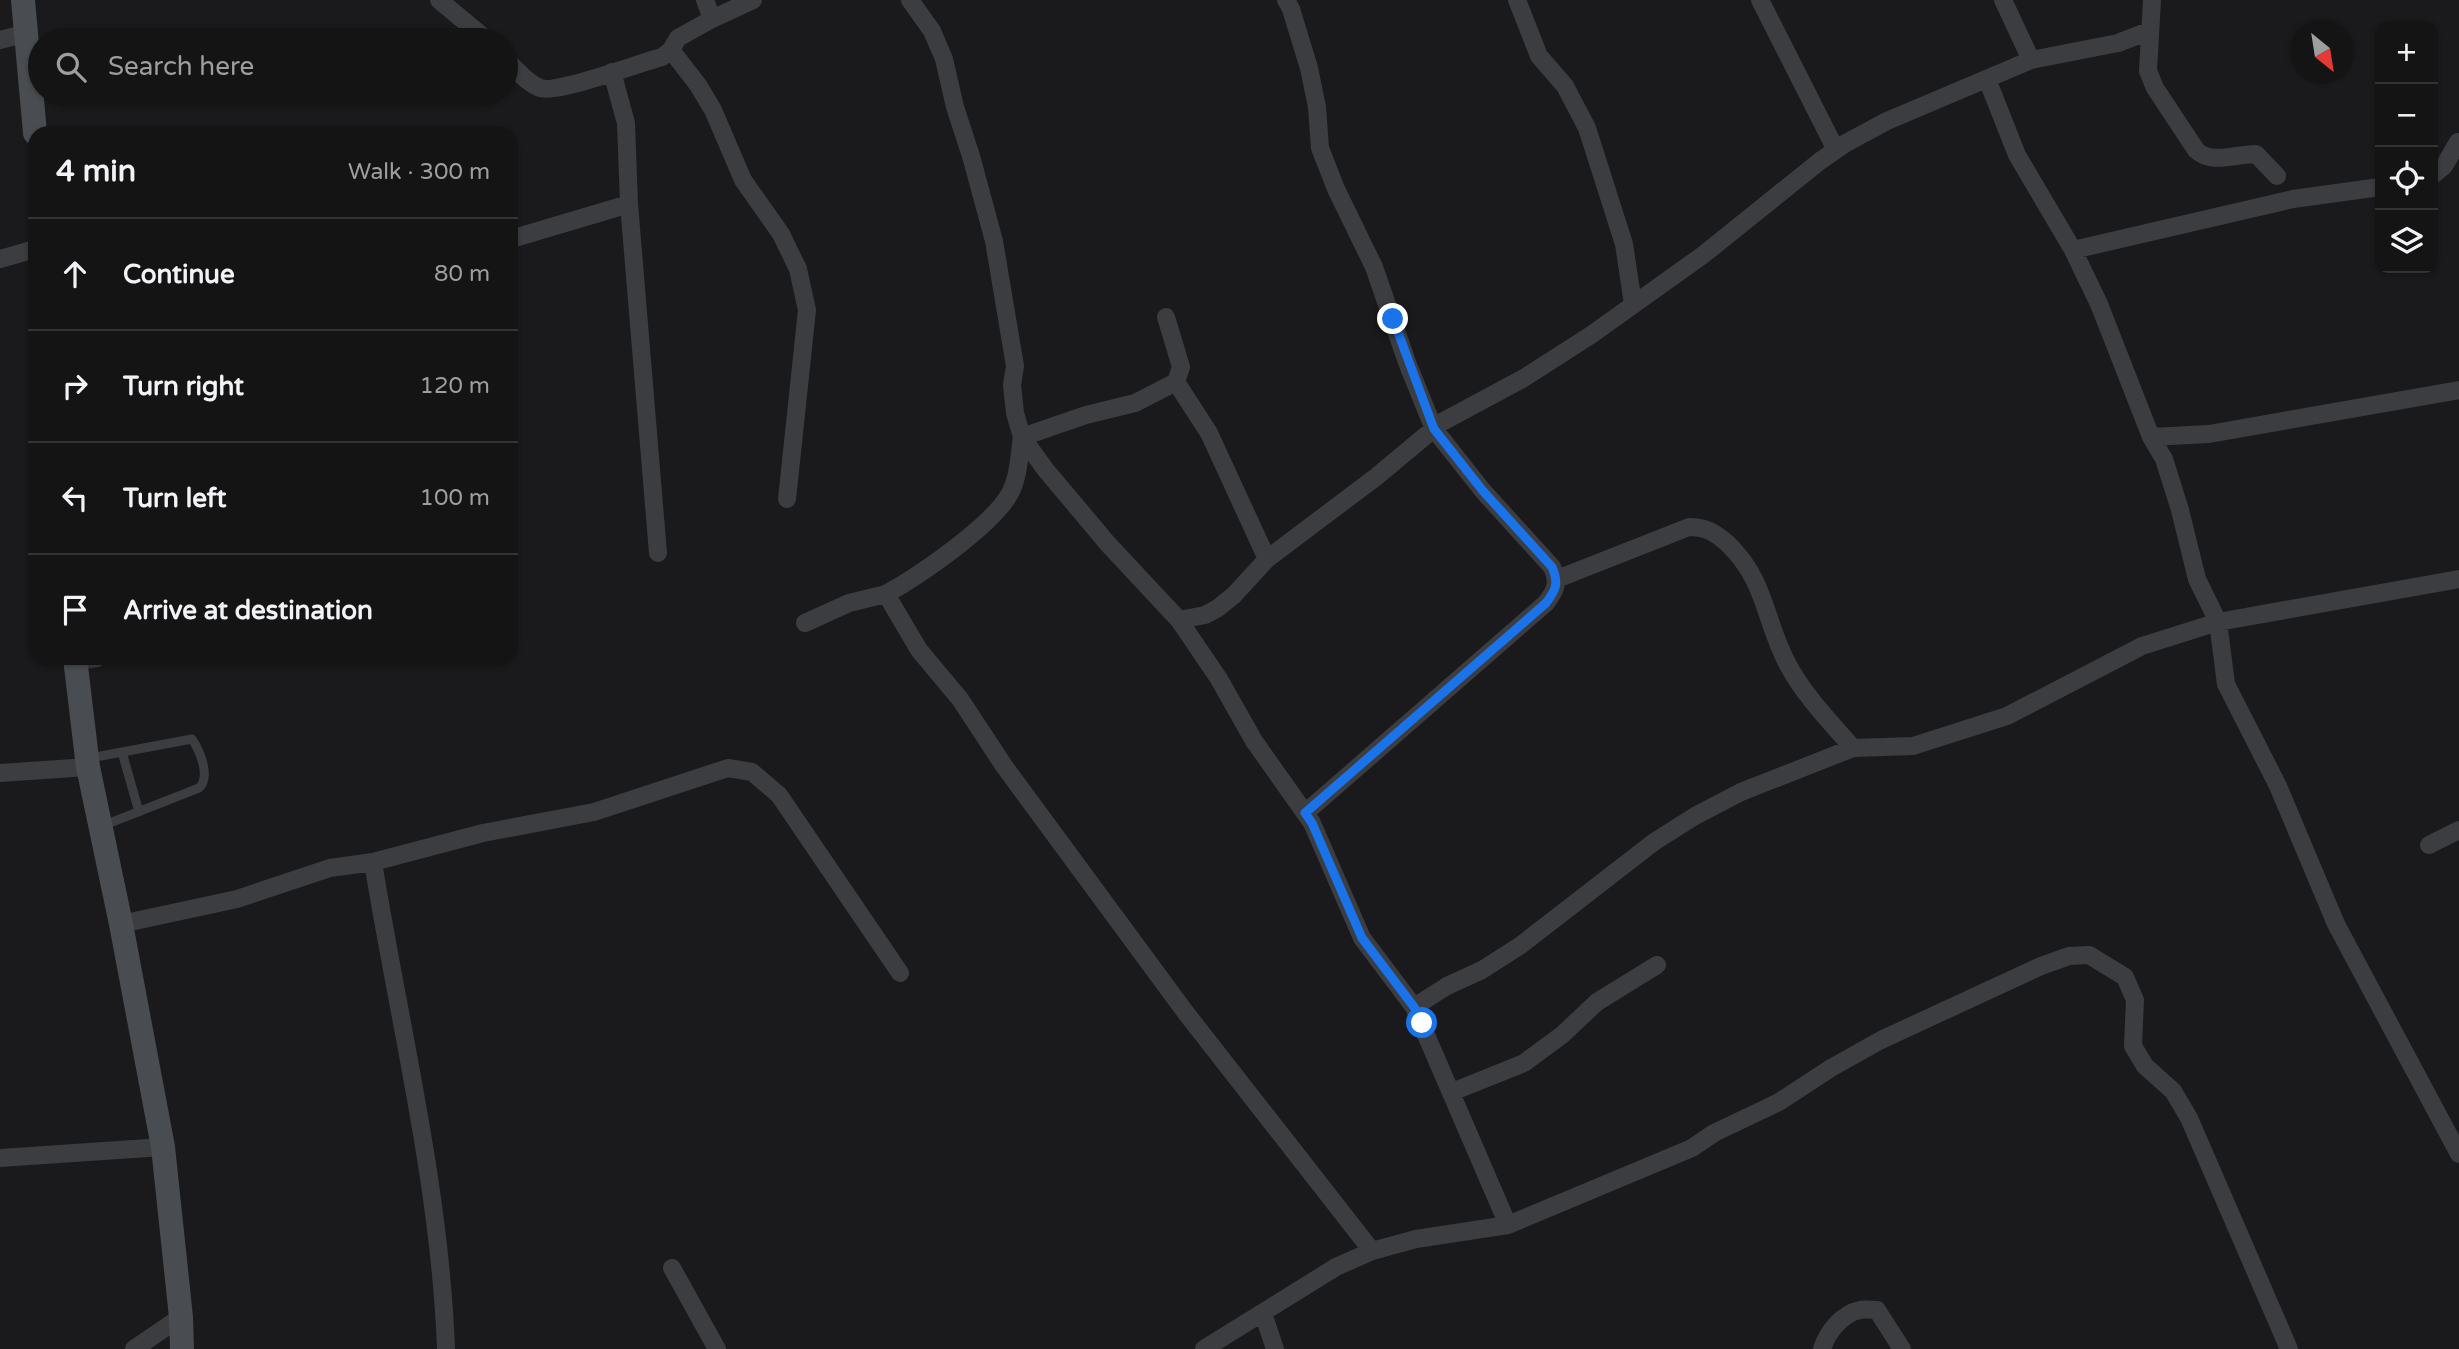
<!DOCTYPE html>
<html lang="en">
<head>
<meta charset="utf-8">
<style>
	:root { --surface:#141415; --page:#1d1d1e; --text:#f1f3f6; --muted:#9d9ea0; --line:#333334 }
	body { margin:0; font-family:"Varela Round",sans-serif; background:var(--page); color:var(--text) }
	.controls { position:absolute; right:21px; top:21px; display:grid; overflow:hidden; border-radius:14px; box-shadow:0 2px 5px #0004 }
	.controls button { width:63px; height:63px; display:grid; place-items:center; padding:0; border:0; border-bottom:2px solid var(--line); background:var(--surface); color:var(--text); font:35px sans-serif }
	.compass { position:absolute; left:2291px; top:21px; width:63px; height:63px; border-radius:50%; background:var(--surface); box-shadow:0 2px 5px #0004; rotate:150deg }
	.stop { position:absolute; width:21px; height:21px; margin:-16px; border:5px solid #1a73e8; border-radius:50%; background:#fff }
	.stop.end { background:#1a73e8; border-color:#fff; box-shadow:0 2px 7px #0008 }
	.list { margin:0; padding:0; list-style:none }
	h2 { display:flex; justify-content:space-between; align-items:center; height:91px; margin:0; padding:0 28px; font-size:30px }
	h2 small { font-size:23px; font-weight:400; color:var(--muted) }
	.list li { display:grid; grid-template-columns:46px 1fr auto; gap:21px; align-items:center; box-sizing:border-box; height:112px; padding:0 28px; border-top:2px solid var(--line) }
	.list b { display:block; font-size:26px; white-space:nowrap }
	.list em { font-size:23px; font-style:normal; color:var(--muted) }
	.icon { flex:none; width:38px; height:38px; fill:none; stroke:currentColor; stroke-width:2; stroke-linecap:round; stroke-linejoin:round }
	.map { position:relative; flex:none; width:2459px; height:1349px; overflow:hidden }
	.search { position:absolute; background:var(--surface); box-shadow:0 2px 5px #0004; left:28px; top:28px; width:490px; height:77px; display:flex; align-items:center; gap:18px; box-sizing:border-box; padding:0 24px; border-radius:38px; color:var(--muted); font-size:26px }
	.panel { position:absolute; background:var(--surface); box-shadow:0 2px 5px #0004; left:28px; top:126px; width:490px; height:539px; border-radius:21px }
	.map>svg:first-child { display:block }
	.lines { fill:none; stroke-linecap:round; stroke-linejoin:round }
	.lane { stroke:#3b3d41; stroke-width:9 }
	.street { stroke:#3b3d41; stroke-width:18 }
	.secondary { stroke:#494c50; stroke-width:24 }
	.route { stroke:#1a73e8; stroke-width:9 }
</style>
</head>
<body>
<div class="map">
<svg width="2459" height="1349" viewBox="0 0 2459 1349">
	<rect width="100%" height="100%" fill="#1a1a1c"/>
	<g class="lines">
		<path class="lane" d="M122 752 139 812
			M90 758 192 739C200 751 211 777 199 788L102 826"/>
		<path class="street" d="M439 0 487 40
			M910 0 932 31 944 59 955 107 971 156 994 241 1015 366 1012 385 1015 413 1022 437 1045 469 1108 544 1179 620 1219 679 1254 741 1312 823 1362 938 1414 1007 1508 1225
			M1286 0 1291 9 1309 68 1317 107 1320 148 1336 189 1374 267 1408 365 1434 429 1483 491 1552 567C1559 583 1556 590 1546 603L1305 813
			M1517 0 1539 56 1565 86 1587 128 1624 244 1633 304
			M1760 0 1836 150
			M2003 0 2031 60
			M2152 0 2148 71 2155 88 2196 150C2211 165 2236 154 2256 154L2277 176
			M712 19 753 0
			M0 40 27 33
			M671 50 698 85 713 110 743 180 781 234 798 269 807 310 787 499
			M506 59C515 69 527 83 540 88 557 94 639 63 662 57L671 50 678 38 712 19 705 0
			M612 72 626 123 629 204 658 553
			M1987 79 2017 155 2073 250 2099 304 2151 437 2164 459 2180 510 2197 579 2218 622 2226 684 2278 786 2336 924 2459 1154
			M2433 175 2444 166 2458 142
			M511 239 629 204
			M2073 250 2293 199 2380 187
			M0 259 35 249
			M1166 317 1181 367 1176 382 1135 403 1086 415 1022 437C1019 456 1019 478 1009 495 990 527 919 576 886 594L919 650 960 699 1004 766 1186 1013 1372 1251
			M1176 382 1209 433 1267 559
			M2151 437 2209 434 2459 390
			M1557 579 1689 527C1706 527 1714 532 1727 543 1766 580 1764 619 1787 663 1803 694 1830 722 1853 748
			M1179 620 1205 615 1218 608 1234 595 1267 559 1376 477 1442 422 1524 378 1591 335 1703 255 1820 161 1846 143 1887 121 2031 60 2118 43 2149 31
			M805 623 849 603 886 594
			M75 661 97 658
			M0 773 88 767
			M2429 845 2459 830
			M373 862C399 1023 440 1185 446 1349
			M121 924 237 899 330 868 373 862 483 833 594 812 728 768 752 772 779 795 900 973
			M1414 1007 1447 986 1482 970 1521 945 1654 842 1695 816 1741 792 1853 748 1913 746 2007 716 2142 646 2218 622 2459 579
			M1452 1092 1524 1063 1562 1035 1597 1002 1657 965
			M0 1158 163 1147
			M672 1268 717 1349
			M1263 1313 1275 1349
			M134 1349 181 1317
			M1204 1349 1336 1267 1372 1251 1416 1239 1508 1225 1692 1148 1714 1133 1779 1102 1831 1068 1881 1040 2041 966 2069 956 2089 955 2125 977 2135 1000 2133 1046 2145 1066 2173 1091 2189 1118 2289 1349
			M1822 1349C1827 1333 1841 1314 1860 1310 1864 1309 1872 1310 1877 1310L1902 1349"/>
		<path class="secondary" d="M23 0 35 133
			M75 658 88 767 121 924 163 1147 181 1317 182 1349"/>
	</g>
	<g class="lines">
		<path class="route" d="M1393 319 1434 429 1483 491 1552 567C1559 583 1556 590 1546 603L1305 813 1312 823 1362 938 1414 1007 1422 1023"/>
	</g>
</svg>
<div class="controls">
<button>+</button>
<button>−</button>
<button><svg class="icon" aria-label="locate" viewBox="0 0 24 24"><circle cx="12" cy="12" r="6"/><path d="M12 2v4M12 18v4M2 12h4M18 12h4"/></svg></button>
<button><svg class="icon" aria-label="layers" viewBox="0 0 24 24"><path d="M12 4l9 5-9 5-9-5zM3 14l9 5 9-5"/></svg></button>
</div>
<svg class="compass" viewBox="-18 -18 36 36"><path d="M0-13l5 13h-10z" fill="#e53935"/><path d="M0 13l5-13h-10z" fill="#9d9ea0"/></svg>
<div class="stop" style="left:1422px;top:1023px"></div>
<div class="stop end" style="left:1393px;top:319px"></div>
<div class="search"><svg class="icon" aria-label="search" viewBox="0 0 24 24"><circle cx="10" cy="10" r="6"/><path d="M15 15l6 6"/></svg>Search here</div>
<section class="panel">
<h2>4 min<small>Walk · 300 m</small></h2>
<ul class="list">
<li><svg class="icon" aria-label="ahead" viewBox="0 0 24 24"><path d="M12 20V5M6 11l6-6 6 6"/></svg><div><b>Continue</b></div><em>80 m</em></li>
<li><svg class="icon" aria-label="right" viewBox="0 0 24 24"><path d="M7 20v-9h11M14 6l5 5-5 5"/></svg><div><b>Turn right</b></div><em>120 m</em></li>
<li><svg class="icon" aria-label="left" viewBox="0 0 24 24"><path d="M17 20v-9H6M10 6l-5 5 5 5"/></svg><div><b>Turn left</b></div><em>100 m</em></li>
<li><svg class="icon" aria-label="arrive" viewBox="0 0 24 24"><path d="M6 21V4h12l-3 4 3 4H6"/></svg><div><b>Arrive at destination</b></div></li>
</ul>
</section>
</div>
</body>
</html>
